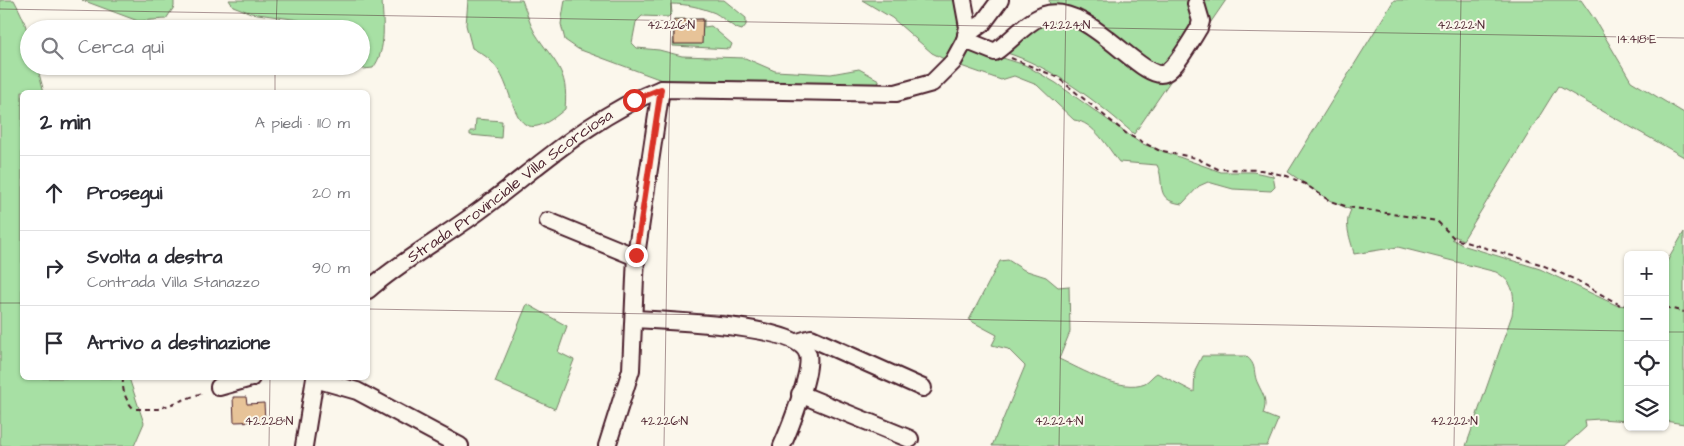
<!DOCTYPE html>
<html lang="it">
<head>
<meta charset="utf-8">
<style>
	:root { --surface:#fff; --page:#f2f2f3; --text:#2b2b33; --muted:#7c7c81; --line:#e1e1e2 }
	body { margin:0; font-family:"Architects Daughter",sans-serif; background:var(--page); color:var(--text) }
	.controls { position:absolute; right:15px; bottom:15px; display:grid; overflow:hidden; border-radius:8px; box-shadow:0 1px 4px #0004 }
	.controls button { width:45px; height:45px; display:grid; place-items:center; padding:0; border:0; border-bottom:1px solid var(--line); background:var(--surface); color:var(--text); font:25px sans-serif }
	.stop { position:absolute; width:15px; height:15px; margin:-11px; border:4px solid #d93025; border-radius:50%; background:#fff }
	.stop.end { background:#d93025; border-color:#fff; box-shadow:0 1px 5px #0008 }
	.list { margin:0; padding:0; list-style:none }
	h2 { display:flex; justify-content:space-between; align-items:center; height:65px; margin:0; padding:0 20px; font-size:21px }
	h2 small { font-size:16px; font-weight:400; color:var(--muted) }
	.list li { display:grid; grid-template-columns:32px 1fr auto; gap:15px; align-items:center; box-sizing:border-box; height:75px; padding:0 20px; border-top:1px solid var(--line) }
	.list b { display:block; font-size:19px; white-space:nowrap }
	.list p { margin:0; font-size:16px; white-space:nowrap; color:var(--muted) }
	.list em { font-size:16px; font-style:normal; color:var(--muted) }
	.icon { flex:none; width:28px; height:28px; fill:none; stroke:currentColor; stroke-width:2; stroke-linecap:round; stroke-linejoin:round }
	.map { position:relative; flex:none; width:1684px; height:446px; overflow:hidden }
	.search { position:absolute; background:var(--surface); box-shadow:0 1px 4px #0004; left:20px; top:20px; width:350px; height:55px; display:flex; align-items:center; gap:12px; box-sizing:border-box; padding:0 18px; border-radius:28px; color:var(--muted); font-size:19px }
	.panel { position:absolute; background:var(--surface); box-shadow:0 1px 4px #0004; left:20px; top:90px; width:350px; height:290px; border-radius:8px }
	.map>svg:first-child { display:block }
	.green { fill:#a7e0a4; stroke:#788068 }
	.building { fill:#e7c398; stroke:#4a1f2b }
	.lines { fill:none; stroke-linecap:round; stroke-linejoin:round }
	.minor-casing { stroke:#4a1f2b; stroke-width:20 }
	.path { stroke:#4a1f2b; stroke-width:2; stroke-dasharray:5 4; stroke-linecap:butt }
	.minor { stroke:#fbf7ec; stroke-width:16 }
	.route { stroke:#d93025; stroke-width:6 }
	.ticks { fill:none; stroke:#4a1f2b; stroke-width:1; stroke-opacity:0.45 }
	.labels { text-anchor:middle; dominant-baseline:central; stroke-width:4; stroke-linejoin:round; paint-order:stroke }
	.street-label { font-size:16px; fill:#4a1f2b; stroke:#fbf7ec }
	.ticks-label { font-size:12px; text-anchor:middle; fill:#4a1f2b; stroke:#fbf7ec; stroke-width:4; stroke-linejoin:round; paint-order:stroke }
</style>
</head>
<body>
<div class="map">
<svg width="1684" height="446" viewBox="0 0 1684 446">
	<rect width="100%" height="100%" fill="#fbf7ec"/>
	<filter id="ink" filterUnits="userSpaceOnUse"><feTurbulence type="fractalNoise" baseFrequency=".02" numOctaves="2"/><feDisplacementMap in="SourceGraphic" scale="10" xChannelSelector="R" yChannelSelector="G"/><feConvolveMatrix kernelMatrix="1 2 1 2 8 2 1 2 1" color-interpolation-filters="sRGB"/></filter>
	<g filter="url(#ink)">
		<path class="green" d="M0 0H14C29 28 29 35 29 66H37L44 92H22V378H129L144 423 134 446H0Z
			M82 0H174V7L166 19 138 21Z
			M229 0H382C383 22 387 50 373 68L363 69 356 66H361V29H312L299 20 251 13 233 6Z
			M468 0H522C526 10 529 23 535 33 554 63 569 69 565 109 510 157 518 94 496 67 490 58 481 53 472 48L466 25Z
			M565 0H724L746 18V25L742 30C732 28 724 18 715 13 700 7 686 4 671 4L672 13 668 17 642 16 636 22 632 43 637 48 659 50 682 56 745 58 775 71 831 74 859 69 879 80V82L876 85 667 82 578 49 565 40 561 24Z
			M862 0H957C960 26 959 37 946 60L932 53 892 18Z
			M1049 0H1226L1134 134C1096 101 1053 67 1004 52L1030 31 1053 22Z
			M1394 0H1581L1595 20 1631 81 1684 113V157L1558 86 1463 240 1454 236 1452 239 1462 245 1540 269 1616 305 1628 306V421L1600 419 1585 420 1586 427 1565 446H1466L1512 315C1515 295 1515 283 1496 272L1398 247 1354 254C1351 239 1343 225 1351 210L1329 200 1288 172Z
			M674 19H704V27L711 26 732 44 730 49 673 46Z
			M968 47 1025 65 1056 83 1140 143 1221 172H1253L1273 176 1275 187 1271 191 1233 189 1208 182 1199 186 1182 204C1153 200 1166 183 1157 165L1119 162C1108 148 1094 122 1074 120L1037 85 1014 76 1001 80 961 66 955 70Z
			M476 119 502 121 501 138 470 135V131H475Z
			M1684 232V424L1665 421V265Z
			M1008 260 1024 270 1046 277 1058 287 1069 286 1070 332 1059 359C1081 369 1121 393 1145 383 1149 381 1153 375 1157 373L1194 392 1195 370 1202 356H1246C1258 366 1252 372 1258 384 1263 395 1268 400 1263 414L1278 420 1267 446H992L1025 366 1008 349 992 345 997 335 969 320 1000 261Z
			M527 304 567 326 558 352 574 360 555 409 495 382Z"/>
		<path class="building" d="M703 19 702 44H674V20Z
			M233 397H246L247 404 264 403 265 421 234 422Z"/>
		<g class="lines">
			<defs>
				<g id="minor">
					<path d="M966 35 983 23 1000 0"/>
					<path d="M965 40 995 52C1011 41 1026 22 1044 15 1087 0 1143 84 1165 73 1176 68 1192 39 1199 28L1201 21 1196 4"/>
					<path d="M548 221 636 257"/>
					<path id="s1" d="M368 290C402 260 443 238 479 211 537 168 593 115 661 89L896 93 932 83 953 62 965 40 968 27 963 0"/>
					<path d="M634 319C663 321 800 324 808 355 812 372 790 428 782 446"/>
					<path d="M798 342 811 338 923 388"/>
					<path d="M315 379 357 391 460 446"/>
					<path d="M219 387 251 378"/>
					<path d="M800 394 910 439"/>
					<path d="M304 446 315 378"/>
					<path d="M607 446 631 370 636 255 661 89"/>
				</g>
			</defs>
			<use href="#minor" class="minor-casing"/>
			<path class="path" d="M1011 58 1057 77 1127 134 1158 150 1196 158 1218 169 1261 170 1287 176 1305 184 1330 201 1348 207 1437 221 1455 239 1540 264 1578 281 1620 305H1628
				M1665 307 1684 312
				M123 378C122 390 125 400 134 409H158L205 392"/>
			<use href="#minor" class="minor"/>
		</g>
	</g>
	<g class="lines" filter="url(#ink)">
		<path class="route" d="M634 100 661 89 636 255"/>
	</g>
	<path class="ticks" d="M0 9 1684 38M276 29 277 0M275 92V66M0 303H22M368 309 1628 331M1665 332H1684M269 446 270 378M664 446 671 0M1059 446 1066 0M1454 446 1461 0"/>
	<g class="labels">
		<g class="street-label">
			<text stroke="none"><textPath href="#s1" startOffset="176">Strada Provinciale Villa Scorciosa</textPath></text>
		</g>
	</g>
	<g class="ticks-label">
		<text x="671" y="29">42.226°N</text>
		<text x="1066" y="29">42.224°N</text>
		<text x="1461" y="29">42.222°N</text>
		<text x="1637" y="43">14.418°E</text>
		<text x="269" y="425">42.228°N</text>
		<text x="664" y="425">42.226°N</text>
		<text x="1059" y="425">42.224°N</text>
		<text x="1454" y="425">42.222°N</text>
	</g>
</svg>
<div class="controls">
<button>+</button>
<button>−</button>
<button><svg class="icon" aria-label="locate" viewBox="0 0 24 24"><circle cx="12" cy="12" r="6"/><path d="M12 2v4M12 18v4M2 12h4M18 12h4"/></svg></button>
<button><svg class="icon" aria-label="layers" viewBox="0 0 24 24"><path d="M12 4l9 5-9 5-9-5zM3 14l9 5 9-5"/></svg></button>
</div>
<div class="stop" style="left:634px;top:100px"></div>
<div class="stop end" style="left:636px;top:255px"></div>
<div class="search"><svg class="icon" aria-label="search" viewBox="0 0 24 24"><circle cx="10" cy="10" r="6"/><path d="M15 15l6 6"/></svg>Cerca qui</div>
<section class="panel">
<h2>2 min<small>A piedi · 110 m</small></h2>
<ul class="list">
<li><svg class="icon" aria-label="ahead" viewBox="0 0 24 24"><path d="M12 20V5M6 11l6-6 6 6"/></svg><div><b>Prosegui</b></div><em>20 m</em></li>
<li><svg class="icon" aria-label="right" viewBox="0 0 24 24"><path d="M7 20v-9h11M14 6l5 5-5 5"/></svg><div><b>Svolta a destra</b><p>Contrada Villa Stanazzo</p></div><em>90 m</em></li>
<li><svg class="icon" aria-label="arrive" viewBox="0 0 24 24"><path d="M6 21V4h12l-3 4 3 4H6"/></svg><div><b>Arrivo a destinazione</b></div></li>
</ul>
</section>
</div>
</body>
</html>
